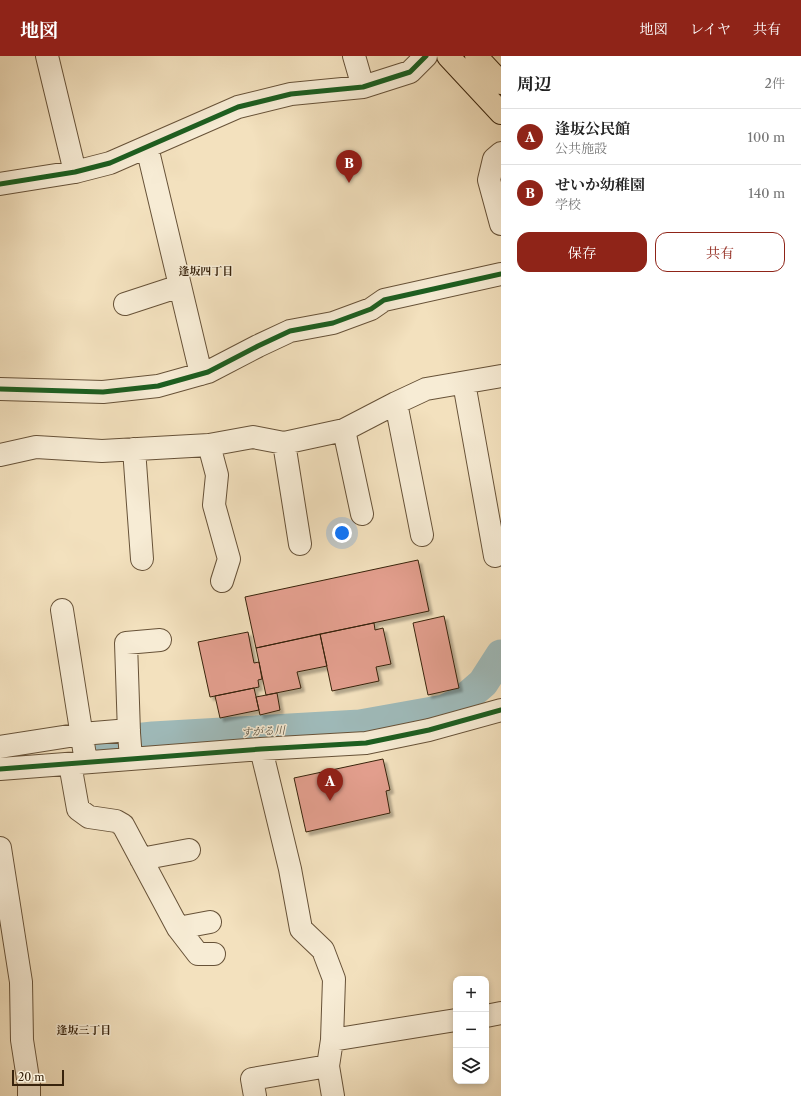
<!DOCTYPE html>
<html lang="ja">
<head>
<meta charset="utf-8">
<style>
	:root { --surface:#fff; --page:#f6f6f6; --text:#222; --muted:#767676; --line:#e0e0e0; --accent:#8f2418 }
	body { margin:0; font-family:"Libre Caslon Text","Noto Serif JP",serif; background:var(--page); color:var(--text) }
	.controls { position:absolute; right:12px; bottom:12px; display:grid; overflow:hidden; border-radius:8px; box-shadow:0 2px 6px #0003 }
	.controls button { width:36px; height:36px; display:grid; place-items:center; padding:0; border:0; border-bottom:1px solid var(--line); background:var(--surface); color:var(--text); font:20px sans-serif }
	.scale { position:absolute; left:12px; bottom:10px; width:52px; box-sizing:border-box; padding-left:4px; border:2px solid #38230c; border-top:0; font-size:11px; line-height:14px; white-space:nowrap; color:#38230c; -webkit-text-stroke:3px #f7ecd5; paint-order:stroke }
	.you { position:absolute; left:342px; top:477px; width:14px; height:14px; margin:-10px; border:3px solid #fff; border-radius:50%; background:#1a73e8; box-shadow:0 0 0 6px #1a73e833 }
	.badge { display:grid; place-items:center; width:26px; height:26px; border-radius:50%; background:var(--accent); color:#fff; font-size:13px; font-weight:700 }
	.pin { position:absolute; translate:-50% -33px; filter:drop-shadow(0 1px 2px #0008) }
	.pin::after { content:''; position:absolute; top:21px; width:14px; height:12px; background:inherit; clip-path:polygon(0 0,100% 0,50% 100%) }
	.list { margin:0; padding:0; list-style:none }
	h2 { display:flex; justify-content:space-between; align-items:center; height:52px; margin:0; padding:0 16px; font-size:17px }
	h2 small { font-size:13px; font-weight:400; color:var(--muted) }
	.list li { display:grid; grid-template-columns:26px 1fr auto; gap:12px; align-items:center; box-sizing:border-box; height:56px; padding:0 16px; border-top:1px solid var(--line) }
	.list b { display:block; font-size:15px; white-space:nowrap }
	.list p { margin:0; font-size:13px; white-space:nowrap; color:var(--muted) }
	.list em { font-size:13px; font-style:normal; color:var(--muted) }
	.actions { display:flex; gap:8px; padding:12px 16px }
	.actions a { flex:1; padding:9px 0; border:1px solid var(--accent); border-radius:12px; text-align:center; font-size:14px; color:var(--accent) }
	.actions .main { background:var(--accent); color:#fff }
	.icon { flex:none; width:22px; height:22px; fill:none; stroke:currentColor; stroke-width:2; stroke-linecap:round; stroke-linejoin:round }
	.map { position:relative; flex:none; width:501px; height:1040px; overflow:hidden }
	header { display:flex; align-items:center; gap:24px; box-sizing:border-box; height:56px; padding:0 20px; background:var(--accent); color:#fff }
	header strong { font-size:19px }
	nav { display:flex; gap:22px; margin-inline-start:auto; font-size:14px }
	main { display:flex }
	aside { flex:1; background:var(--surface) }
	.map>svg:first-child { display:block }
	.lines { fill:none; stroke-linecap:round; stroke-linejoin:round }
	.river { stroke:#9fbbbb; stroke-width:31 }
	.building { fill:#e29e8d; stroke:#38230c; filter:url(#shadow) }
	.minor-casing { stroke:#675238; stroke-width:24 }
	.major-casing { stroke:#38230c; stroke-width:24 }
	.minor { stroke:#f7ecd5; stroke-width:22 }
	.major { stroke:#f3e1be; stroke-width:22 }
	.cycleway-casing { stroke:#f7ecd5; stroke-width:8 }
	.cycleway { stroke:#1b5e20; stroke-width:5 }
	.labels { text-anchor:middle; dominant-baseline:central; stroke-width:3; stroke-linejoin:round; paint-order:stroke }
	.neighbourhood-label { font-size:11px; font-weight:bold; fill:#38230c; stroke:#f7ecd5 }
	.water-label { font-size:11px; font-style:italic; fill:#575141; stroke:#f7ecd5 }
</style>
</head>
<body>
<header>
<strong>地図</strong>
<nav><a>地図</a><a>レイヤ</a><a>共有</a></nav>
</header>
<main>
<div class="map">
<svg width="501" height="1040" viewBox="0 0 501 1040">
	<defs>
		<filter id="shadow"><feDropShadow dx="3.5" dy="3.5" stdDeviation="1" flood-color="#0004"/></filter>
	</defs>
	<rect width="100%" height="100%" fill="#f3e1be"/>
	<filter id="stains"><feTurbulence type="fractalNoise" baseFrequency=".005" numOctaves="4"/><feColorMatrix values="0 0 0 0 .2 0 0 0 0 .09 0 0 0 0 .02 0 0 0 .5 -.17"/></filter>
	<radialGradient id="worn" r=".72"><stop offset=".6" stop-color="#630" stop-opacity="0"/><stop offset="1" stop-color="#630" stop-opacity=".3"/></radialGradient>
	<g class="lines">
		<path class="river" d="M98 687 153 681 360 669 444 654 461 646 483 627 501 599"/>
	</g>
	<path class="building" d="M418 504 429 555 256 592 245 541Z
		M444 560 459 632 428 639 413 567Z
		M374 567 375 574 383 572 391 608 376 611 379 625 332 635 320 578Z
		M248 576 254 607 259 606 262 623 258 624 259 631 210 641 198 586Z
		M320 578 327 610 297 616 301 632 266 639 256 592Z
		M254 632 259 654 220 662 215 640Z
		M277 637 280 654 260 659 256 641Z
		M383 703 390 734 386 735 390 757 306 776 294 722Z"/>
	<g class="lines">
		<defs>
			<path id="minor" d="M47 0 75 116
				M354 0 363 31
				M147 91 201 318
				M501 97 494 103 489 124 501 168
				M0 128 75 116 110 107 238 51 291 38 363 31 410 16 426 0
				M125 248 180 230
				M464 327 495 500
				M0 333 103 336 158 330 208 316 258 290 290 275 333 267 371 253 384 244 501 218
				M396 347 422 479
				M344 374 362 458
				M284 387 300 488
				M209 389 217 419 214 449 229 503 222 525
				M134 393 142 503
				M0 399 36 391 102 395 209 389 253 381 284 387 344 374 396 347 426 333 501 320
				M62 554 86 706
				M0 691 82 678 129 674
				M261 693 290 813 301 873 323 894 334 923 332 984 328 1010 333 1040
				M131 703 129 677 126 587 160 584
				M70 708 78 753 89 761 116 765 123 769 178 872 198 898H214
				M0 713 261 693 366 687 429 674 501 654
				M0 792 21 926 22 984 29 1029V1040
				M141 803 189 794
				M178 872 210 866
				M486 960 501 957
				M332 984 456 964
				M255 1040 252 1023 328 1010"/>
			<path id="major" d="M448 0 501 57
				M476 0 501 27"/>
		</defs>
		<use href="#minor" class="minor-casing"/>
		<use href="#major" class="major-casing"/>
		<use href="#minor" class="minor"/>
		<use href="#major" class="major"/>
		<defs>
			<path id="cycleway" d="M0 128 75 116 110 107 238 51 291 38 363 31 410 16 426 0
				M0 333 103 336 158 330 208 316 258 290 290 275 333 267 371 253 384 244 501 218
				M0 713 261 693 366 687 429 674 501 654"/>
		</defs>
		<use href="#cycleway" class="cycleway-casing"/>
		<use href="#cycleway" class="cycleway"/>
	</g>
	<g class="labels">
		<g class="neighbourhood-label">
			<text x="206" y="215">逢坂四丁目</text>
			<text x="84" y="974">逢坂三丁目</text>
		</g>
		<g class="water-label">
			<text transform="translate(263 675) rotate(-3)">すがる川</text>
		</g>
	</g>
	<rect width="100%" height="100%" filter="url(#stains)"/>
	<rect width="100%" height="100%" fill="url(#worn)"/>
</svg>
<div class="controls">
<button>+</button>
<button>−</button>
<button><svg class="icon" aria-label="layers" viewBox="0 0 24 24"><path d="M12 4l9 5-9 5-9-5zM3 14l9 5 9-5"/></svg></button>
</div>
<div class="scale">20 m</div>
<div class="you"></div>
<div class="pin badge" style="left:330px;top:745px">A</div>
<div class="pin badge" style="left:349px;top:127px">B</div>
</div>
<aside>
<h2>周辺<small>2件</small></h2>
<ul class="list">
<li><span class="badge">A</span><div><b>逢坂公民館</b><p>公共施設</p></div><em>100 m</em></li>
<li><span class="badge">B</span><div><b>せいか幼稚園</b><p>学校</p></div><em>140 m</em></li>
</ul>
<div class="actions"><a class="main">保存</a><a>共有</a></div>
</aside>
</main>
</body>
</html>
